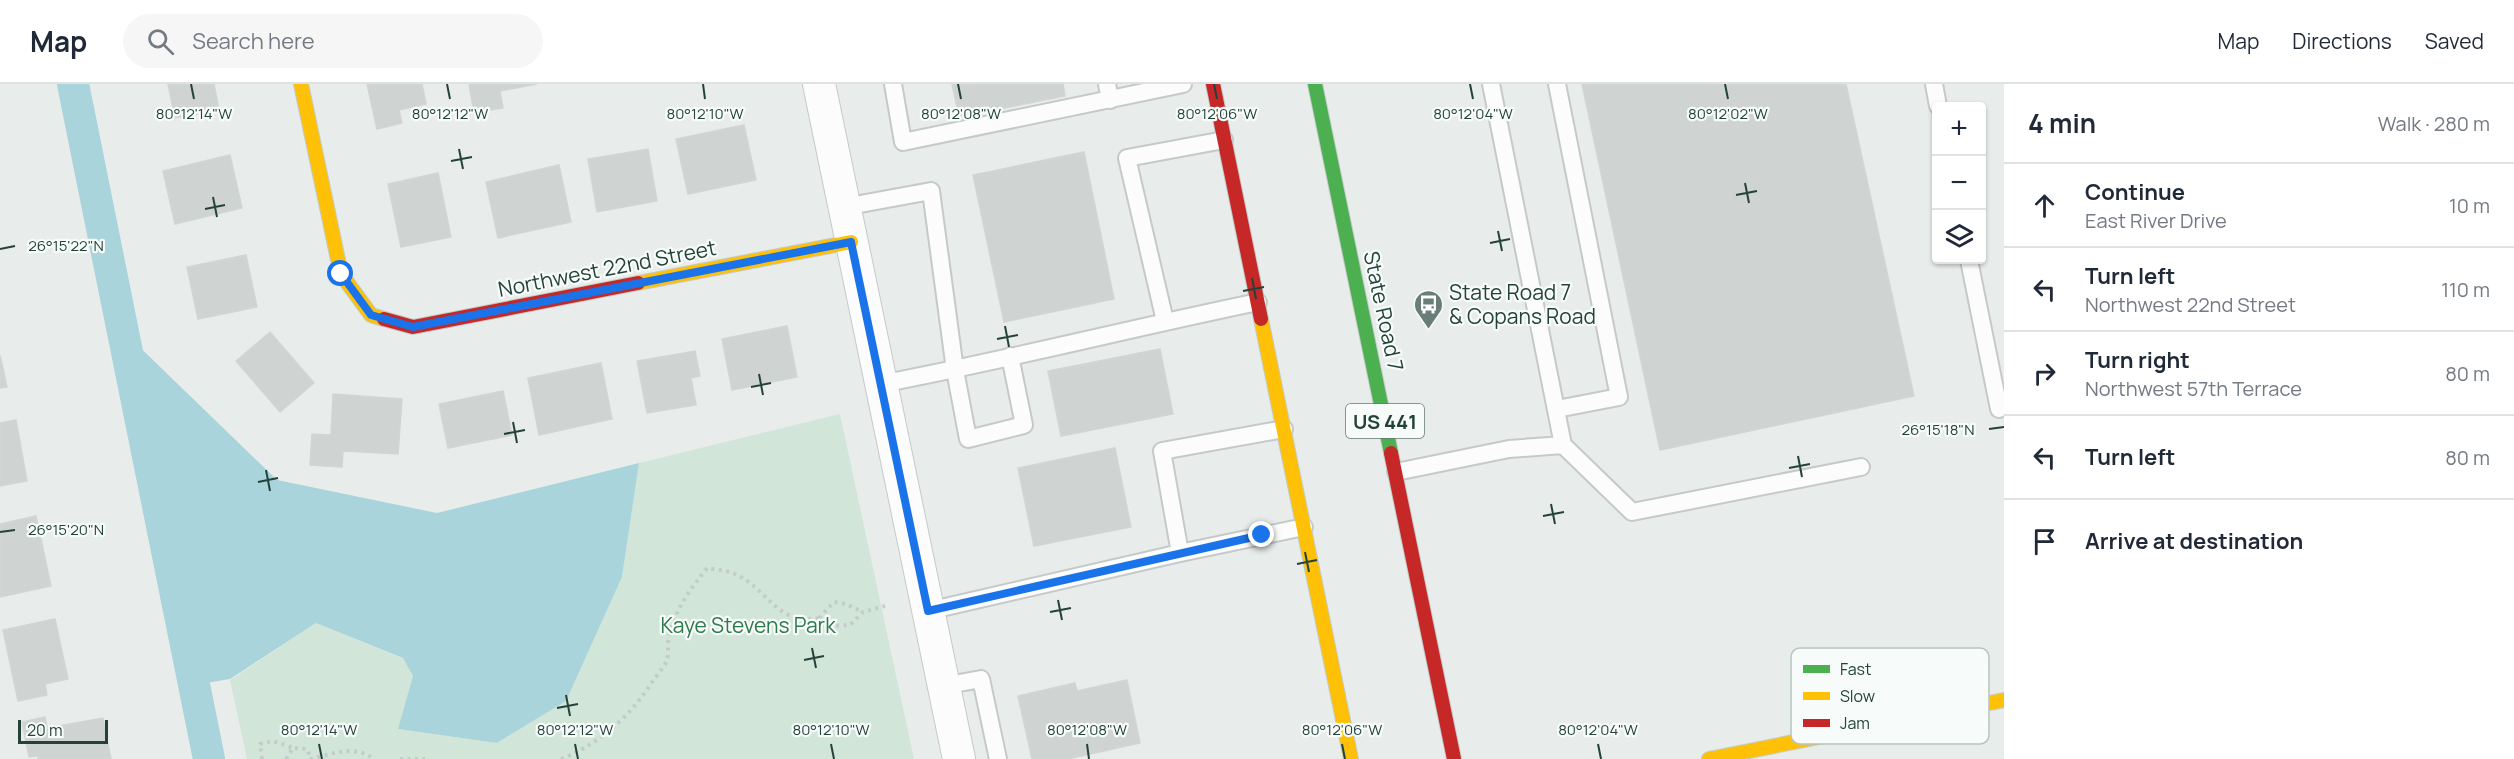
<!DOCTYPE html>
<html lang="en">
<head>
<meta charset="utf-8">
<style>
	:root { --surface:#fff; --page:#f6f6f7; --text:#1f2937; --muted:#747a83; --line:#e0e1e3 }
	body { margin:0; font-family:Manrope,sans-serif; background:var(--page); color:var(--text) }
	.controls { position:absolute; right:18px; top:18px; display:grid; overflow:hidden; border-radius:6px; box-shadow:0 2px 4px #0004 }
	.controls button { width:54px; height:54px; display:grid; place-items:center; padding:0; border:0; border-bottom:2px solid var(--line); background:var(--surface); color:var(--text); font:30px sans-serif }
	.scale { position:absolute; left:18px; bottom:15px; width:90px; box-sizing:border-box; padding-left:6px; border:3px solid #24423a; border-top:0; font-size:16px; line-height:21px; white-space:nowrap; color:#24423a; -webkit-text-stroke:4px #f7fbf9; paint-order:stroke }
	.stop { position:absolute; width:18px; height:18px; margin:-14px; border:4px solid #1a73e8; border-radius:50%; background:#fff }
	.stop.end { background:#1a73e8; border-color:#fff; box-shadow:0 2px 6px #0008 }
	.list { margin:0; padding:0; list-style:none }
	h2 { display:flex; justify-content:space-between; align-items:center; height:78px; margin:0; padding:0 24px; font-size:26px }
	h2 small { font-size:20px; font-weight:400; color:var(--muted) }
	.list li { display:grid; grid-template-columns:39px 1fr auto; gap:18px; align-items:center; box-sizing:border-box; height:84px; padding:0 24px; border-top:2px solid var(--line) }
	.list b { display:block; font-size:22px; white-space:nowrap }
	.list p { margin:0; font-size:20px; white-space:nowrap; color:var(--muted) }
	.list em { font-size:20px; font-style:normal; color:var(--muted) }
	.icon { flex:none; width:33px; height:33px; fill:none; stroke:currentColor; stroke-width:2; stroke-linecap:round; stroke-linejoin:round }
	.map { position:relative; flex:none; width:2004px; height:675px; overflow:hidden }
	header { display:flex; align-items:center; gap:36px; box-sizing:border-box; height:84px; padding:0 30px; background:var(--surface); border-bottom:2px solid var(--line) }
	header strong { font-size:28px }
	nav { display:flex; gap:33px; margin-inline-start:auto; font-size:21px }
	.search { width:420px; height:54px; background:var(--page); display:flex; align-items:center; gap:15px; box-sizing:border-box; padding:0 21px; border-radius:33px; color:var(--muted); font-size:22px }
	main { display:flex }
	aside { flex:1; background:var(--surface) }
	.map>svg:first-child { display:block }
	.green { fill:#d1e6d8 }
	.water { fill:#a9d4db }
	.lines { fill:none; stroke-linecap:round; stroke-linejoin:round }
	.canal { stroke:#a9d4db; stroke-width:32 }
	.building { fill:#cfd4d2; stroke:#d1d6d4; stroke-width:1.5 }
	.lane-casing { stroke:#c5cac8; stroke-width:20 }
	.street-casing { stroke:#c5cac8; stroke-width:34 }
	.fast-casing { stroke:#c3cbc8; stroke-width:16 }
	.slow-casing { stroke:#c3cbc8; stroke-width:16 }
	.jam-casing { stroke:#c3cbc8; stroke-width:16 }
	.path { stroke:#c3ccca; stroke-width:4; stroke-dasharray:3 4.5; stroke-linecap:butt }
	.lane { stroke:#fcfcfc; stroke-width:16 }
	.street { stroke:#fcfcfc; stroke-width:32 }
	.fast { stroke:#4caf50; stroke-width:14 }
	.slow { stroke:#ffc107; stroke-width:14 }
	.jam { stroke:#c62828; stroke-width:14 }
	.route { stroke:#1a73e8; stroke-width:8 }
	.ticks { fill:none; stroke:#24423a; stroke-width:2 }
	.labels { text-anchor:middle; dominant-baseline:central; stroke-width:4.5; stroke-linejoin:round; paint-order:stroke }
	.shield { fill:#f7fbf9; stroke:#637a73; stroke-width:1.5 }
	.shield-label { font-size:20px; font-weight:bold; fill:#24423a }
	.street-label { font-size:21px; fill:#24423a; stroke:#f7fbf9 }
	.poi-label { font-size:21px; fill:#24423a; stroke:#f7fbf9; text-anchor:start }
	.park-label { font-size:21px; fill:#2d7a4b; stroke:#f7fbf9 }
	.key { fill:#f7fbf9; stroke:#b8c4c0; stroke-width:1.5 }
	.key-label { font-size:16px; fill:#24423a }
	.ticks-label { font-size:15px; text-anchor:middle; fill:#24423a; stroke:#f7fbf9; stroke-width:4.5; stroke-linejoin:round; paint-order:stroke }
</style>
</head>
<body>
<header>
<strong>Map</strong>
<div class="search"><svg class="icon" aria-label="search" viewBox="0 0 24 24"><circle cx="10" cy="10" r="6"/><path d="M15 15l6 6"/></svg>Search here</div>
<nav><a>Map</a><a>Directions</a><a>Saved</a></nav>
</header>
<main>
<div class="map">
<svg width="2004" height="675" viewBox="0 0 2004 675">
	<rect width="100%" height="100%" fill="#e8edeb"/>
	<path class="green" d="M840 330 914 675H247L230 596 316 539 404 575 413 592 399 645 497 659 566 617 622 493 639 379Z"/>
	<path class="water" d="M123 247 277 396 437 429 639 379 622 493 566 617 497 659 398 645 413 592 403 574 316 539 230 595 194 601Z"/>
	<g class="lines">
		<path class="canal" d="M73 0 209 675"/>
	</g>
	<path class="building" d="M168 0H214L219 26 175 34Z
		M367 0H422L426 20 399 26 402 39 377 45Z
		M469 0H537L500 7 503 24 474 29Z
		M952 0H1063L1065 12 959 33Z
		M1582 0H1846L1914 312 1660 366Z
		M744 41 756 96 688 110 676 55Z
		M648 65 657 117 597 128 588 75Z
		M1084 68 1114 215 1004 238 973 91Z
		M230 71 242 124 175 140 163 87Z
		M559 81 571 138 498 154 486 98Z
		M438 89 451 153 401 163 388 100Z
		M246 171 257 223 198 235 187 183Z
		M787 242 797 293 732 306 722 255Z
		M270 248 314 299 280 328 236 277Z
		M1160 265 1173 330 1061 352 1048 287Z
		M695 267 700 292 691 294 696 321 647 329 637 277Z
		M0 271 7 303 0 304Z
		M601 279 612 335 539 351 528 294Z
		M503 307 512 351 448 364 439 320Z
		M333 310 402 315 398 370 343 367 342 383 310 381 312 350 331 351Z
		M16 336 27 397 0 402V339Z
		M1115 364 1131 443 1034 462 1018 384Z
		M36 432 51 502 0 513V440Z
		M55 535 68 595 45 600 47 611 18 617 3 546Z
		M1127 596 1140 659 1068 675H1032L1018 612 1075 599 1077 607Z
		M45 633 47 644 103 634 111 675H38V672L29 673 22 638Z"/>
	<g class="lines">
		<defs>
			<path id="lane" d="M893 0 903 58 1183 0
				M1107 0 1110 16
				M1491 0 1563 361
				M1557 0 1619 313 1557 325
				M1934 0 1938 22
				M844 123 931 107 955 286 968 355 1024 341 1010 272
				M1969 176 1999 325
				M1165 237 1127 74 1224 56
				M880 300C1007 276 1132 244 1258 218
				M1396 388 1509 365 1563 361 1632 428 1861 383
				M1180 469 1162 367 1284 345
				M928 527 1180 469 1304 443
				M943 602 981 595 998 675"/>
			<path id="street" d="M819 0 959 675"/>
			<path id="fast" d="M1315 0 1391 369"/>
			<path id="slow" d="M301 0 341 190 371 231 384 235
				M638 199 851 158
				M1261 235 1351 675
				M1709 675 2004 616"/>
			<path id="jam" d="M1213 0 1261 235
				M384 235 413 243 638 199
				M1391 369 1454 675"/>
		</defs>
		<use href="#lane" class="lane-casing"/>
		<use href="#street" class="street-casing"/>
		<use href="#fast" class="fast-casing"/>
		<use href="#slow" class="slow-casing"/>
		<use href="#jam" class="jam-casing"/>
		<path class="path" d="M819 534 834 518 846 520 863 528
			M262 675 260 660 273 657 293 664
			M286 675 293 664 307 665 311 675
			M310 675C333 670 354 660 374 675
			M400 675H425
			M561 675C601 659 631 632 654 595 658 590 665 582 667 576 669 569 667 560 669 553 675 525 690 506 707 484 715 486 727 486 735 490 768 504 776 542 819 534L832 542 850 541 863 528 885 522"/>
		<use href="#lane" class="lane"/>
		<use href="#street" class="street"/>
		<use href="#fast" class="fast"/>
		<use href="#slow" class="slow"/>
		<use href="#jam" class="jam"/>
	</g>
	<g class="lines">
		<path class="route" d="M341 190 371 231 413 243 851 158 928 527 1262 451"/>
	</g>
	<path class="ticks" d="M191 0 194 15M447 0 450 15M703 0 705 15M958 0 961 15M1214 0 1217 15M1470 0 1473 15M1725 0 1728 15M459 65 463 85M451 77 472 73M1745 99 1749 119M1736 111 1757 107M213 113 217 133M205 125 225 121M1498 147 1502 167M1490 159 1510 155M0 165 15 162M1252 194 1256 215M1243 207 1264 203M1005 242 1009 263M997 255 1018 251M759 290 763 311M751 303 771 299M513 338 517 359M1989 345 2004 343M504 350 525 346M1798 372 1802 393M1789 384 1810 380M266 386 270 407M258 398 278 394M1551 420 1555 440M1543 432 1564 428M0 448 15 446M1305 468 1309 488M1297 480 1317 476M1058 516 1062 536M1050 528 1071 524M812 564 816 584M804 576 824 572M566 611 570 632M557 624 578 620M319 660 322 675M575 660 578 675M831 660 834 675M1087 660 1089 675M1342 660 1345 675M1598 660 1601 675"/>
	<defs>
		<symbol id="bus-pin" viewBox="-11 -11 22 30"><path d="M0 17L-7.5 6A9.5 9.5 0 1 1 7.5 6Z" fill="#697e78" stroke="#f7fbf9"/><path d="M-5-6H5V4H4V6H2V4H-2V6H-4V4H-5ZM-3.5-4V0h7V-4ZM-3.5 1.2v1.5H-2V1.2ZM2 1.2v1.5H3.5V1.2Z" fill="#fff"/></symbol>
	</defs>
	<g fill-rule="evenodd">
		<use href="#bus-pin" x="1412" y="204" width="33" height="45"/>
	</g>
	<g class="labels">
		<rect class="shield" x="1346" y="320" width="78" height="34" rx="4.5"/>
		<g class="shield-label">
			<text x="1385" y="337">US 441</text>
		</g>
		<g class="street-label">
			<text transform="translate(607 184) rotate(-11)">Northwest 22nd Street</text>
			<text transform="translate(1384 227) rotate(78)">State Road 7</text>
		</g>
		<g class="poi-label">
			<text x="1449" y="208">State Road 7<tspan x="1449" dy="24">&amp; Copans Road</tspan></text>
		</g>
		<g class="park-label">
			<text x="748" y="541">Kaye Stevens Park</text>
		</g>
	</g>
	<rect x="1791" y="564" width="198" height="96" rx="9" class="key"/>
	<rect x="1803" y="581" width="27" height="8" fill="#4caf50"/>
	<rect x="1803" y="608" width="27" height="8" fill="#ffc107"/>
	<rect x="1803" y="635" width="27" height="8" fill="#c62828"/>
	<g class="key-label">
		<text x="1840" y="591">Fast</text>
		<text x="1840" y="618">Slow</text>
		<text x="1840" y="645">Jam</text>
	</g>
	<g class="ticks-label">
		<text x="194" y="35">80°12'14"W</text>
		<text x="450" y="35">80°12'12"W</text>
		<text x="705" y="35">80°12'10"W</text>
		<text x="961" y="35">80°12'08"W</text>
		<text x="1217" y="35">80°12'06"W</text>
		<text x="1473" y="35">80°12'04"W</text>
		<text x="1728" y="35">80°12'02"W</text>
		<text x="66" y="167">26°15'22"N</text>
		<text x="1938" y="351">26°15'18"N</text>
		<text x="66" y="451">26°15'20"N</text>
		<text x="319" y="651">80°12'14"W</text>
		<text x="575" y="651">80°12'12"W</text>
		<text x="831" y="651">80°12'10"W</text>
		<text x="1087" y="651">80°12'08"W</text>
		<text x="1342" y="651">80°12'06"W</text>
		<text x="1598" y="651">80°12'04"W</text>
	</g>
</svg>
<div class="controls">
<button>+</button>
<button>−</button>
<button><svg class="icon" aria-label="layers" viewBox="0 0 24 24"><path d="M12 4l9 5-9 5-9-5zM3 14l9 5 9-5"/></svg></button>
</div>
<div class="scale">20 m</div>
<div class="stop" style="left:341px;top:190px"></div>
<div class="stop end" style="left:1262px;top:451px"></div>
</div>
<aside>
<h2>4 min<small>Walk · 280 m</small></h2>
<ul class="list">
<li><svg class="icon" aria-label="ahead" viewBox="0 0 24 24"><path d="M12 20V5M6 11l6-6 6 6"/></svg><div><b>Continue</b><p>East River Drive</p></div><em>10 m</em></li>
<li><svg class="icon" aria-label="left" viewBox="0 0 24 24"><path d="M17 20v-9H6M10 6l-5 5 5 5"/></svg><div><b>Turn left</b><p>Northwest 22nd Street</p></div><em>110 m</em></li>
<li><svg class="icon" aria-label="right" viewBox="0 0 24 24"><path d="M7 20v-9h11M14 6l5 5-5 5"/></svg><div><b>Turn right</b><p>Northwest 57th Terrace</p></div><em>80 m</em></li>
<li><svg class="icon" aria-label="left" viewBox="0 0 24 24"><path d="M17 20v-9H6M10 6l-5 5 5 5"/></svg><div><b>Turn left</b></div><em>80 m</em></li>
<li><svg class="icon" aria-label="arrive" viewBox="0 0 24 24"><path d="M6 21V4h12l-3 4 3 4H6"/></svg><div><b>Arrive at destination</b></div></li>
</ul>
</aside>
</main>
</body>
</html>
